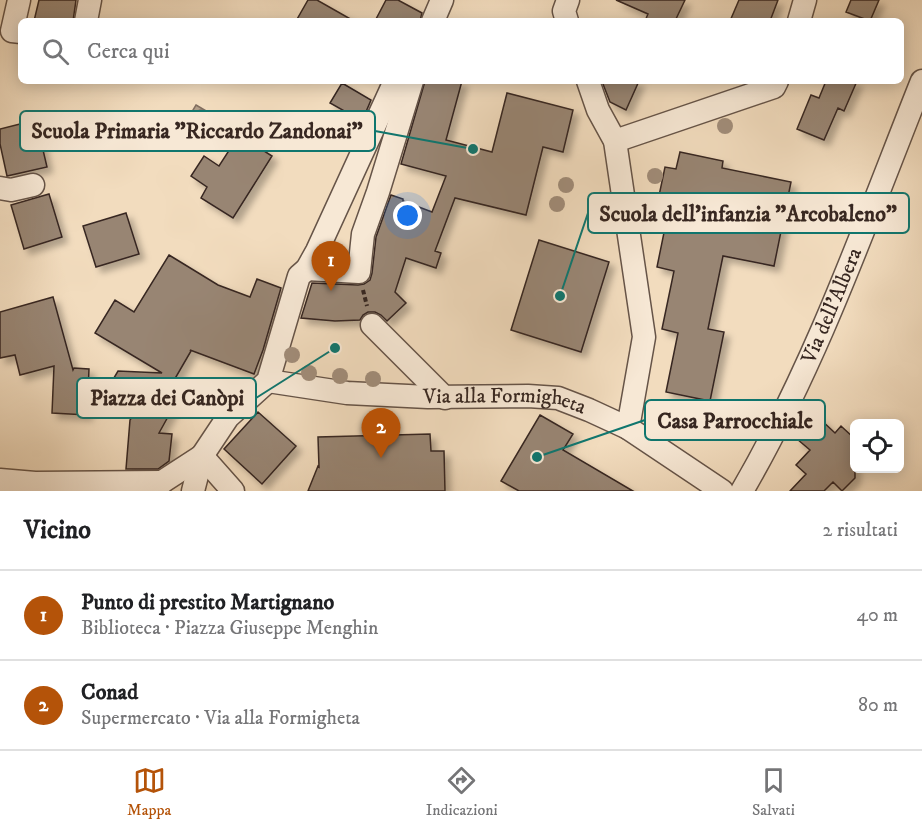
<!DOCTYPE html>
<html lang="it">
<head>
<meta charset="utf-8">
<style>
	:root { --surface:#fff; --page:#f6f6f6; --text:#202124; --muted:#757577; --line:#e0e0e0; --accent:#b45309 }
	body { margin:0; font-family:"IM FELL DW Pica",serif; background:var(--page); color:var(--text) }
	.controls { position:absolute; right:18px; bottom:18px; display:grid; overflow:hidden; border-radius:9px; box-shadow:0 3px 15px #0003 }
	.controls button { width:54px; height:54px; display:grid; place-items:center; padding:0; border:0; border-bottom:2px solid var(--line); background:var(--surface); color:var(--text); font:30px sans-serif }
	.you { position:absolute; left:408px; top:216px; width:21px; height:21px; margin:-15px; border:4px solid #fff; border-radius:50%; background:#1a73e8; box-shadow:0 0 0 9px #1a73e833 }
	.badge { display:grid; place-items:center; width:39px; height:39px; border-radius:50%; background:var(--accent); color:#fff; font-size:20px; font-weight:700 }
	.pin { position:absolute; translate:-50% -50px; filter:drop-shadow(0 2px 3px #0008) }
	.pin::after { content:''; position:absolute; top:32px; width:21px; height:18px; background:inherit; clip-path:polygon(0 0,100% 0,50% 100%) }
	.list { margin:0; padding:0; list-style:none }
	h2 { display:flex; justify-content:space-between; align-items:center; height:78px; margin:0; padding:0 24px; font-size:26px }
	h2 small { font-size:20px; font-weight:400; color:var(--muted) }
	.list li { display:grid; grid-template-columns:39px 1fr auto; gap:18px; align-items:center; box-sizing:border-box; height:90px; padding:0 24px; border-top:2px solid var(--line) }
	.list b { display:block; font-size:22px; white-space:nowrap }
	.list p { margin:0; font-size:20px; white-space:nowrap; color:var(--muted) }
	.list em { font-size:20px; font-style:normal; color:var(--muted) }
	.icon { flex:none; width:33px; height:33px; fill:none; stroke:currentColor; stroke-width:2; stroke-linecap:round; stroke-linejoin:round }
	.map { position:relative; flex:none; width:922px; height:491px; overflow:hidden }
	.search { position:absolute; background:var(--surface); box-shadow:0 3px 15px #0003; left:18px; right:18px; top:18px; height:66px; display:flex; align-items:center; gap:15px; box-sizing:border-box; padding:0 21px; border-radius:9px; color:var(--muted); font-size:22px }
	.sheet { height:258px; background:var(--surface) }
	nav { display:flex; justify-content:space-around; align-items:center; box-sizing:border-box; height:84px; border-top:2px solid var(--line); background:var(--surface); font-size:16px; color:var(--muted) }
	nav a { display:grid; justify-items:center; gap:3px }
	nav .on { color:var(--accent) }
	.map>svg:first-child { display:block }
	.water { fill:url(#water-ripples); stroke:#816e5f; stroke-width:1.5 }
	.building { fill:#988573; stroke:#372721; stroke-width:1.5; filter:url(#shadow) }
	.lines { fill:none; stroke-linecap:round; stroke-linejoin:round }
	.minor-casing { stroke:#665448; stroke-width:25 }
	.path { stroke:#372721; stroke-width:4; stroke-dasharray:4.5 3; stroke-linecap:butt }
	.minor { stroke:#f7e8d5; stroke-width:22 }
	.tree { fill:#a18d7a }
	.labels { text-anchor:middle; dominant-baseline:central; stroke-width:4.5; stroke-linejoin:round; paint-order:stroke }
	.street-label { font-size:21px; fill:#372721; stroke:#f7e8d5 }
	.leader { fill:none; stroke:#0f766e; stroke-width:2 }
	.callout-dot { fill:#0f766e; stroke:#f7e8d5; stroke-width:2 }
	.callout { fill:#f7e8d5; stroke:#0f766e; stroke-width:2 }
	.callout-label { font-size:22px; text-anchor:middle; font-weight:bold; fill:#372721 }
</style>
</head>
<body>
<div class="map">
<svg width="922" height="491" viewBox="0 0 922 491">
	<defs>
		<pattern id="water-ripples" width="26" height="14" patternUnits="userSpaceOnUse" patternTransform="scale(1.5)"><rect width="26" height="14" fill="#b29e89"/><path d="M2 4q2-2 4 0t4 0M15 11q2-2 4 0t4 0" fill="none" stroke="#928170"/></pattern>
		<filter id="shadow"><feDropShadow dx="5.5" dy="5.5" stdDeviation="3" flood-color="#0004"/></filter>
	</defs>
	<rect width="100%" height="100%" fill="#f2dcbe"/>
	<filter id="stains"><feTurbulence type="fractalNoise" baseFrequency=".00333" numOctaves="4"/><feColorMatrix values="0 0 0 0 .2 0 0 0 0 .09 0 0 0 0 .02 0 0 0 .5 -.17"/></filter>
	<radialGradient id="worn" r=".72"><stop offset=".6" stop-color="#630" stop-opacity="0"/><stop offset="1" stop-color="#630" stop-opacity=".3"/></radialGradient>
	<path class="water" d="M196 105 208 112 184 150 173 143Z"/>
	<path class="building" d="M39 0H76L73 21H34Z
		M308 0H317L354 21H296Z
		M386 0H398L422 13 420 21H375Z
		M616 0H685L675 21H645L648 14Z
		M739 0H778L770 21H730Z
		M851 0H879L870 21 846 12Z
		M425 81H462L446 140 492 152 507 93 573 110 563 152 543 147 526 215 455 198 435 251 441 253 436 268 406 258 395 292 406 303 387 321 381 315 375 312H368L363 315 360 320 335 321 301 318 312 283 358 285 364 284 370 280 372 273 376 237 391 195 403 199V201L432 212 446 176 401 164Z
		M605 81H639L626 110 610 102 603 84Z
		M826 81H857L844 111 838 108 824 140 797 129 811 95 819 98Z
		M342 83 371 100 362 121 330 103Z
		M36 120 47 167 7 176 0 144V129Z
		M239 135 272 156 233 218 201 198 207 187 191 176 204 156 219 166Z
		M680 152 723 161 722 168 791 182 774 266 723 256 708 329 724 332 710 401 666 392 678 333 662 329 674 271 657 267 668 213 656 210 665 167 676 169Z
		M49 194 62 237 24 249 11 205Z
		M126 213 139 254 96 267 83 226Z
		M539 240 609 262 581 352 511 330Z
		M169 255 218 285 250 297 257 279 281 288 263 350 254 374 190 350 191 351 173 382 184 388 159 433 172 434 169 461 158 469H126L130 420 136 411 105 393 118 371 162 373 95 333 115 300 134 312Z
		M53 297 73 370 74 368 89 369 87 415 52 413 54 366 20 375 15 355 0 358V312Z
		M258 412 296 446 262 484 224 449Z
		M540 415 573 434 563 450 633 491H519L501 481Z
		M818 417 835 433 841 426 855 439V478L842 491 833 482 824 491H790L806 474 796 465 810 450 797 439Z
		M430 434 431 451H444L445 491H308L318 466 319 467 318 437Z"/>
	<g class="lines">
		<defs>
			<g id="minor">
				<path d="M19 0 12 31 21 32"/>
				<path d="M86 21 90 0"/>
				<path d="M433 21 442 0"/>
				<path d="M567 21 564 11 568 0"/>
				<path d="M799 21 805 0"/>
				<path d="M588 81 598 110 615 141 644 337 628 428"/>
				<path d="M615 141 774 87 777 81"/>
				<path d="M0 188 11 190 33 185"/>
				<path d="M307 269 359 272 363 234 378 192 412 81"/>
				<path d="M372 325 445 398"/>
				<path id="s1" d="M268 381 347 393 428 397 528 396 558 398 589 410 628 428 722 491"/>
				<path d="M202 456 233 491"/>
				<path d="M0 480 35 483 162 482"/>
				<path d="M149 487 162 482 202 456"/>
				<path d="M193 491 202 456 228 417 268 381 299 276 307 269 317 251 395 81"/>
				<path id="s2" d="M742 491C817 362 867 219 922 81"/>
			</g>
		</defs>
		<use href="#minor" class="minor-casing"/>
		<path class="path" d="M363 290 367 306"/>
		<use href="#minor" class="minor"/>
	</g>
	<g class="tree">
		<circle cx="725" cy="126" r="8"/>
		<circle cx="655" cy="176" r="8"/>
		<circle cx="566" cy="185" r="8"/>
		<circle cx="557" cy="204" r="8"/>
		<circle cx="292" cy="355" r="8"/>
		<circle cx="309" cy="373" r="8"/>
		<circle cx="340" cy="376" r="8"/>
		<circle cx="373" cy="379" r="8"/>
	</g>
	<g class="labels">
		<g class="street-label">
			<text stroke="none"><textPath href="#s2" startOffset="206">Via dell'Albera</textPath></text>
			<text stroke="none"><textPath href="#s1" startOffset="238">Via alla Formigheta</textPath></text>
		</g>
	</g>
	<path class="leader" d="M473 149L375 131M560 296L588 213M335 348L256 398M537 457L645 420"/>
	<g class="callout-dot">
		<circle cx="473" cy="149" r="6"/>
		<circle cx="560" cy="296" r="6"/>
		<circle cx="335" cy="348" r="6"/>
		<circle cx="537" cy="457" r="6"/>
	</g>
	<g class="callout">
		<rect x="20" y="111" width="355" height="40" rx="6"/>
		<rect x="588" y="193" width="321" height="40" rx="6"/>
		<rect x="77" y="378" width="179" height="40" rx="6"/>
		<rect x="645" y="400" width="180" height="40" rx="6"/>
	</g>
	<g class="callout-label">
		<text x="197" y="138">Scuola Primaria "Riccardo Zandonai"</text>
		<text x="748" y="221">Scuola dell'infanzia "Arcobaleno"</text>
		<text x="167" y="405">Piazza dei Canòpi</text>
		<text x="735" y="428">Casa Parrocchiale</text>
	</g>
	<rect width="100%" height="100%" filter="url(#stains)"/>
	<rect width="100%" height="100%" fill="url(#worn)"/>
</svg>
<div class="controls">
<button><svg class="icon" aria-label="locate" viewBox="0 0 24 24"><circle cx="12" cy="12" r="6"/><path d="M12 2v4M12 18v4M2 12h4M18 12h4"/></svg></button>
</div>
<div class="you"></div>
<div class="pin badge" style="left:331px;top:291px">1</div>
<div class="pin badge" style="left:381px;top:458px">2</div>
<div class="search"><svg class="icon" aria-label="search" viewBox="0 0 24 24"><circle cx="10" cy="10" r="6"/><path d="M15 15l6 6"/></svg>Cerca qui</div>
</div>
<section class="sheet">
<h2>Vicino<small>2 risultati</small></h2>
<ul class="list">
<li><span class="badge">1</span><div><b>Punto di prestito Martignano</b><p>Biblioteca · Piazza Giuseppe Menghin</p></div><em>40 m</em></li>
<li><span class="badge">2</span><div><b>Conad</b><p>Supermercato · Via alla Formigheta</p></div><em>80 m</em></li>
</ul>
</section>
<nav>
<a class="on"><svg class="icon" aria-label="map" viewBox="0 0 24 24"><path d="M3 6l6-2 6 2 6-2v14l-6 2-6-2-6 2zM9 4v14M15 6v14"/></svg>Mappa</a>
<a><svg class="icon" aria-label="directions" viewBox="0 0 24 24"><path d="M12 3l9 9-9 9-9-9zM9 14v-3h6M13 9l2 2-2 2"/></svg>Indicazioni</a>
<a><svg class="icon" aria-label="saved" viewBox="0 0 24 24"><path d="M7 4h10v16l-5-4-5 4z"/></svg>Salvati</a>
</nav>
</body>
</html>
